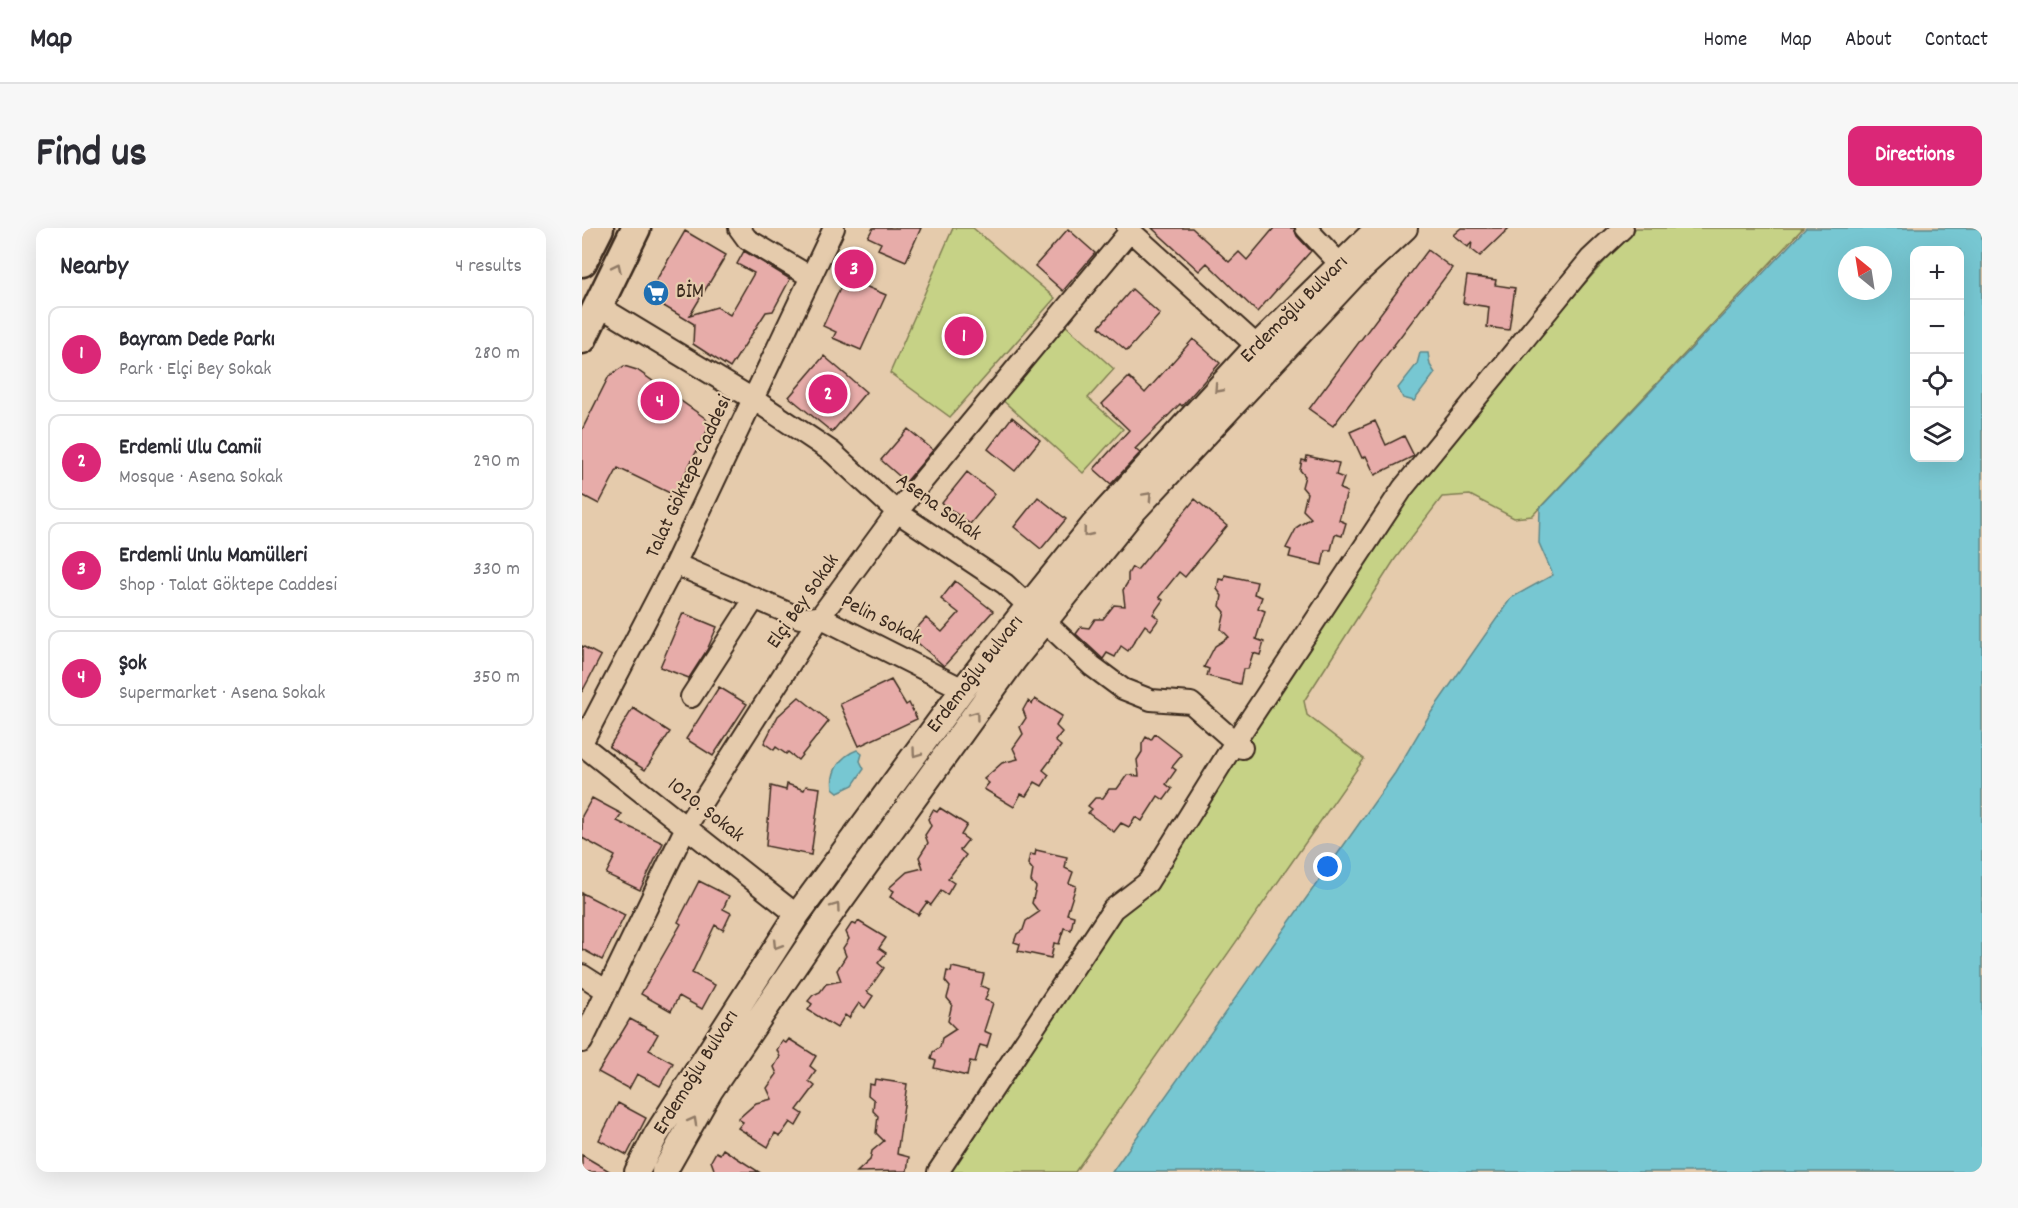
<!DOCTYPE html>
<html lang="en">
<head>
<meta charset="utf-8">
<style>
	:root { --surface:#fff; --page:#f7f7f7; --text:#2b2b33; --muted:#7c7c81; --line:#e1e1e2; --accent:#db2777 }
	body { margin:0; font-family:Dekko,sans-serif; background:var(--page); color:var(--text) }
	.controls { position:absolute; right:18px; top:18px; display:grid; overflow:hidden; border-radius:12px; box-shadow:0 6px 24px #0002 }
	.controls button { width:54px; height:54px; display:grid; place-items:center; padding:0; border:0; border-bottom:2px solid var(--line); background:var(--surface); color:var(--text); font:30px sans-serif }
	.compass { position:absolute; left:1256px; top:18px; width:54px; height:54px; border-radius:50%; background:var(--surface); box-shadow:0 6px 24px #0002; rotate:330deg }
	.you { position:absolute; left:746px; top:639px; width:21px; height:21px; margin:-15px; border:4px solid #fff; border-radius:50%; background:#1a73e8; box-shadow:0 0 0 9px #1a73e833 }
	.badge { display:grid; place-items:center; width:39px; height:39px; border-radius:50%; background:var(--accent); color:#fff; font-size:20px; font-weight:700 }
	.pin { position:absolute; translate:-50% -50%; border:3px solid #fff; box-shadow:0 2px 6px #0006 }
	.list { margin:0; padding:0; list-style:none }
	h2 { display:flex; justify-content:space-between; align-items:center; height:78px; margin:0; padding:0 24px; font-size:26px }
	h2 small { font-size:20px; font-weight:400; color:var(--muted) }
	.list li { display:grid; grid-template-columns:39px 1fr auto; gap:18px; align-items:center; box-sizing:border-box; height:96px; margin:0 12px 12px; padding:0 12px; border:2px solid var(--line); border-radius:12px }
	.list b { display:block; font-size:22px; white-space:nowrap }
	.list p { margin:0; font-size:20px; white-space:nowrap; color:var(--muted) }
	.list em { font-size:20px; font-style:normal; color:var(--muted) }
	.icon { flex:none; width:33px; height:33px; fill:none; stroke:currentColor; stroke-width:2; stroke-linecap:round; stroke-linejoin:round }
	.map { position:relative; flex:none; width:1400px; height:944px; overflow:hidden; border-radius:12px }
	header { display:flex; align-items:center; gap:36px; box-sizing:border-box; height:84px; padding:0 30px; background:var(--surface); border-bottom:2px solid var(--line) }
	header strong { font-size:28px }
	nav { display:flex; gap:33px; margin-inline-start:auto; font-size:21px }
	.intro { display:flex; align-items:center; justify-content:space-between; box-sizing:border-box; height:144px; padding:0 36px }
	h1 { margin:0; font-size:42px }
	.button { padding:15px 27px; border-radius:12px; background:var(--accent); color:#fff; font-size:21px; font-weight:700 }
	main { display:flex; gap:36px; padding:0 36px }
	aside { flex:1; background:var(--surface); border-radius:12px; box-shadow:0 6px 24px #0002 }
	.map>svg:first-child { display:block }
	.green { fill:#c6d286; stroke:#807e52; stroke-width:1.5 }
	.water { fill:#77c7d2; stroke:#5f888a; stroke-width:1.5; fill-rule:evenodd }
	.building { fill:#e7aca9; stroke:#3b2a1e; stroke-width:1.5 }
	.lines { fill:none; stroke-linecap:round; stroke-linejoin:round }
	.minor-casing { stroke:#3b2a1e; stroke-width:24 }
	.major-casing { stroke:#3b2a1e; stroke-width:28 }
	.highway-casing { stroke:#3b2a1e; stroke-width:33 }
	.minor { stroke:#e5cbac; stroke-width:20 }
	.major { stroke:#e5cbac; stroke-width:24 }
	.highway { stroke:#e5cbac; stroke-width:28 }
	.oneway { stroke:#907a65 }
	.labels { text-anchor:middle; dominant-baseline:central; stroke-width:4.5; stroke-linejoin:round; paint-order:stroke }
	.poi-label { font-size:21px; fill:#3b2a1e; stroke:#e5cbac; text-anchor:start }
	.street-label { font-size:21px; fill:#3b2a1e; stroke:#e5cbac }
</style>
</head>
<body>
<header>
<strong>Map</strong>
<nav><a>Home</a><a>Map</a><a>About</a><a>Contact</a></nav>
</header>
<div class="intro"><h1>Find us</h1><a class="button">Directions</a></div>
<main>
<aside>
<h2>Nearby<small>4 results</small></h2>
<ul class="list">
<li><span class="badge">1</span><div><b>Bayram Dede Parkı</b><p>Park · Elçi Bey Sokak</p></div><em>280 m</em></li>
<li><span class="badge">2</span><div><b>Erdemli Ulu Camii</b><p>Mosque · Asena Sokak</p></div><em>290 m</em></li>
<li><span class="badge">3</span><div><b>Erdemli Unlu Mamülleri</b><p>Shop · Talat Göktepe Caddesi</p></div><em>330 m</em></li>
<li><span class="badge">4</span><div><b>Şok</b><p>Supermarket · Asena Sokak</p></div><em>350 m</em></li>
</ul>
</aside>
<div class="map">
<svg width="1400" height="944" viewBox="0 0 1400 944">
	<rect width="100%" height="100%" fill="#e5cbac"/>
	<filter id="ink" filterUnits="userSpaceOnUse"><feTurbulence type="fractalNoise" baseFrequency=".0167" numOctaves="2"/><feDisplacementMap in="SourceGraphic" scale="12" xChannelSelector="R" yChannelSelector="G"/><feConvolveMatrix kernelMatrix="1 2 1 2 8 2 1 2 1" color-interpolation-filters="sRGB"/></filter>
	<g filter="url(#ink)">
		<path class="green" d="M371 0H391L473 70 368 189 308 145Z
			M1054 0H1221L950 288 932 290 888 267 860 269 813 331 722 473 725 487 782 531 493 944H362L828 260C906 175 974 82 1054 0Z
			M483 97 532 141 506 170 541 201 501 245 417 169Z"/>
		<path class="water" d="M1224 0H1400V944H530L813 545 848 486 929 370 971 347 957 315 958 280ZM1378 22V230H1332V22ZM1265 27H1301V63H1265Z
			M838 125H846L848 137 853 145 832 173 821 170 816 160 835 136Z
			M275 522 280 526 278 533 282 541 271 557 256 564 251 560C248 543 259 528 275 522Z"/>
		<path class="building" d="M291 0H339L324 33 296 21 299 15 286 9Z
			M570 0H610L647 34 657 24 665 32 692 0H712L715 8 729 23 675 84 625 35 617 43Z
			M879 0H927L898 28 889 21 890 13 886 19 871 7Z
			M486 1 513 25 481 63 453 38Z
			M103 3 144 27 108 87 135 79 148 87 172 45 155 36 162 23 208 51 191 83 184 84 148 140 111 116 112 96 65 68Z
			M846 22 870 40 751 198 727 181Z
			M885 48 914 52 913 57 933 60 927 102 905 99 907 79 881 75Z
			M261 54 274 60 276 55 304 67 279 122 251 110 254 104 241 98Z
			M550 61 578 86 545 123 517 99Z
			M611 111 638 135 600 178 598 176 553 221 558 225 529 256 512 241 547 202 520 176 547 149 563 165Z
			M242 128 284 164 250 204 207 169Z
			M42 138 55 142 123 190 128 197 92 267 36 240 17 276 0 267V202L27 148Z
			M430 189 458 212 433 243 406 221Z
			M793 193 804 217 822 208 832 228 793 247 784 228 780 230 768 204Z
			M326 201 351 222 324 254 299 232Z
			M725 228 757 235 754 247 762 250 758 261 765 264 757 292 764 295 760 308 753 306 749 322H743L740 337 707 329 709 322 704 320 715 299 729 290 721 282 725 265 720 259 723 248 718 242 720 232 724 233Z
			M385 244 413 266 388 296 360 275Z
			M456 269 484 291 459 321 432 299Z
			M613 271 645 298 603 349 597 344 577 369 581 372 571 386 577 391 569 402 563 397 546 423 539 418 533 429 525 425 521 431 494 406 499 399 507 400 513 391H521L532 377 543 378 541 362 546 354V346L550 339 555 342Z
			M643 347 675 354 672 366 680 369 676 380 683 383 674 411 682 414 678 427 671 425 666 441H661L658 456 625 448 627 441 622 439 633 418 647 409 639 401 643 384 638 378 640 368 635 361 637 351 642 352Z
			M373 353 411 383 362 438 328 408 344 390 360 404 377 385 359 371Z
			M101 385 135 399 125 422 107 450 78 439Z
			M0 418 19 428 0 464Z
			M309 452 324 477 327 475 335 491 277 518 258 476Z
			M137 459 165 476 131 528 104 511Z
			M217 469 247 493 216 532 206 524 204 526 194 519 192 522 182 515 196 488Z
			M453 471 480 488 474 498 480 504 473 513 479 518 461 542 467 547 460 558 453 554 444 568 439 566 432 579 402 561 407 555 402 551 420 535 436 531 431 520 441 506 438 499 444 490 441 482 446 473 450 476Z
			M51 480 88 504 63 542 27 519Z
			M573 506 600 527 590 539 594 542 584 556 590 561 582 572 576 568 560 593 553 589 547 599 539 595 532 604 506 585 510 581 506 578 513 570H521L527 561H535L545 547 557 548 555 532 560 524V516L564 509 569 512Z
			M205 556 222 562 224 558 238 560 229 627 184 618 189 558 204 562Z
			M10 570 40 586 35 593 81 615 58 662 24 646 33 628 0 610V588Z
			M358 580 385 597 379 607 386 612 378 622 384 627 366 651 372 655 365 667 359 663 349 677 345 674 336 687 308 669 312 663 307 660 325 644 341 640 337 629 346 615 343 607 349 598 346 591 351 582 355 584Z
			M454 622 485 629 483 640 491 644 487 655 494 658 485 686 492 688 489 702 482 700 477 716 472 715 469 730 436 723 438 716 432 714 435 706 441 702 444 693 457 684 450 675 454 659 449 653 451 642 446 636 448 626 453 627Z
			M117 653 147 668 141 681 149 685 141 702 133 697 110 745 133 757 120 781 97 768 89 783 59 766 99 696 96 694Z
			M0 665 43 687 20 732 0 721Z
			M276 693 304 710 297 720 304 725 296 735 302 740 285 764 291 768 283 780 277 775 267 790 263 787 255 800 226 782 230 776 226 773 231 767 238 764 244 756 259 753 255 742 264 728 261 720 267 711 264 704 270 695 274 697Z
			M370 739 402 746 399 758 407 761 403 772 411 775 402 803 409 806 405 819 398 817 393 834 388 833 385 848 352 840 354 833 349 831 351 824 358 819 360 810 374 801 366 793 370 776 365 770 368 759 363 753 365 743 369 744Z
			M48 791 76 806 67 822 91 835 78 858 55 846 47 861 16 844Z
			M207 811 234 828 228 838 234 843 227 853 233 858 215 882 221 886 214 898 208 894 198 908 193 905 186 919 156 900 161 894 156 891 174 875 190 871 185 860 195 846 192 839 198 829 195 822 200 813 204 815Z
			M293 851 325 856 315 926 327 929 325 943 275 944 288 932 290 923 302 913 294 905 296 888 291 883 292 872 286 867 287 856 292 857Z
			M36 875 64 890 45 927 17 912Z
			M141 921 177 944H133L129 933 134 924 138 926Z
			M0 927 29 944H0Z"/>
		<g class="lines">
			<defs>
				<path id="minor" d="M157 0 165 11 229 49
					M545 0 675 118
					M724 0 758 36
					M17 78 171 171 250 224 315 284 423 356 510 438 541 461 569 472 609 475 660 520
					M93 336 218 390 238 389 381 461
					M109 469 173 370
					M0 515 93 336 252 0
					M0 517 215 687
					M0 747 25 763
					M0 814 104 599 238 389 315 284 548 3
					M356 944 531 681 566 654 653 514 821 260 1008 31 1041 0"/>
				<path id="major" d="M55 944 74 907 215 687 381 461 447 377 512 296 675 118 796 0
					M82 944 128 863 235 705 432 432 550 285 771 48 823 0"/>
				<path id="highway" d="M0 34 17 0
					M0 111 54 0"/>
			</defs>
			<use href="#minor" class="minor-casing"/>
			<use href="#major" class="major-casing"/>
			<use href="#highway" class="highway-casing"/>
			<use href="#minor" class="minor"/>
			<use href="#major" class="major"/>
			<use href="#highway" class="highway"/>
		</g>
		<defs><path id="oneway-chevron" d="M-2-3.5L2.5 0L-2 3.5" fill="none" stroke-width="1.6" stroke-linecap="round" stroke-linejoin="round" transform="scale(1.5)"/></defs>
		<g class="oneway">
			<use href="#oneway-chevron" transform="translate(35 39) rotate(-64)"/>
			<use href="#oneway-chevron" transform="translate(636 161) rotate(132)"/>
			<use href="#oneway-chevron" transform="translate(566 268) rotate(-47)"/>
			<use href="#oneway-chevron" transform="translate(505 305) rotate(129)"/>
			<use href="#oneway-chevron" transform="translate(393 487) rotate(-54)"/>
			<use href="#oneway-chevron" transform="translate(334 525) rotate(126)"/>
			<use href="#oneway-chevron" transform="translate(254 679) rotate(-54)"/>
			<use href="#oneway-chevron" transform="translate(195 717) rotate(122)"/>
			<use href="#oneway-chevron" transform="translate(111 893) rotate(-61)"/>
		</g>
	</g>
	<defs>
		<symbol id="supermarket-disc" viewBox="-11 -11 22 22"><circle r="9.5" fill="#1f6fb2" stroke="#e5cbac"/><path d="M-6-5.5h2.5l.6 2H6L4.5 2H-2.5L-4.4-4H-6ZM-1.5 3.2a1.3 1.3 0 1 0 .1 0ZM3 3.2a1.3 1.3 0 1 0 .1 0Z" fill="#fff"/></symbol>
	</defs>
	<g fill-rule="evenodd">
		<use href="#supermarket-disc" x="59" y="50" width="30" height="30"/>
	</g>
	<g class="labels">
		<g class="poi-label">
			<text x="94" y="65">BİM</text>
		</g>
		<g class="street-label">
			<text transform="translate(713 82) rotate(-45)">Erdemoğlu Bulvarı</text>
			<text transform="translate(108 249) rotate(-65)">Talat Göktepe Caddesi</text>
			<text transform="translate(356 280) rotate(36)">Asena Sokak</text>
			<text transform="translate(222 374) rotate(-55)">Elçi Bey Sokak</text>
			<text transform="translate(299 393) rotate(27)">Pelin Sokak</text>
			<text transform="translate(394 447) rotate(-52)">Erdemoğlu Bulvarı</text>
			<text transform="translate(123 583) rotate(38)">1020. Sokak</text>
			<text transform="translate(115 845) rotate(-58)">Erdemoğlu Bulvarı</text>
		</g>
	</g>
</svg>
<div class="controls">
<button>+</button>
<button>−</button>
<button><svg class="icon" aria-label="locate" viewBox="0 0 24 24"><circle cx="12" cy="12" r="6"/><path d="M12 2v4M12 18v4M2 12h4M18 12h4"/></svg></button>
<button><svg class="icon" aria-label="layers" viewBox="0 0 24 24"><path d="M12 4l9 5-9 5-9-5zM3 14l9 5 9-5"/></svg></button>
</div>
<svg class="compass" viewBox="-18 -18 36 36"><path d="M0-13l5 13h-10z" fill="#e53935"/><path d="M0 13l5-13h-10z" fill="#7c7c81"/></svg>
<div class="you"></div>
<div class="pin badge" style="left:382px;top:108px">1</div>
<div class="pin badge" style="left:246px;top:166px">2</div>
<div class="pin badge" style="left:272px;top:41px">3</div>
<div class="pin badge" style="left:78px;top:173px">4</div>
</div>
</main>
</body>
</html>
